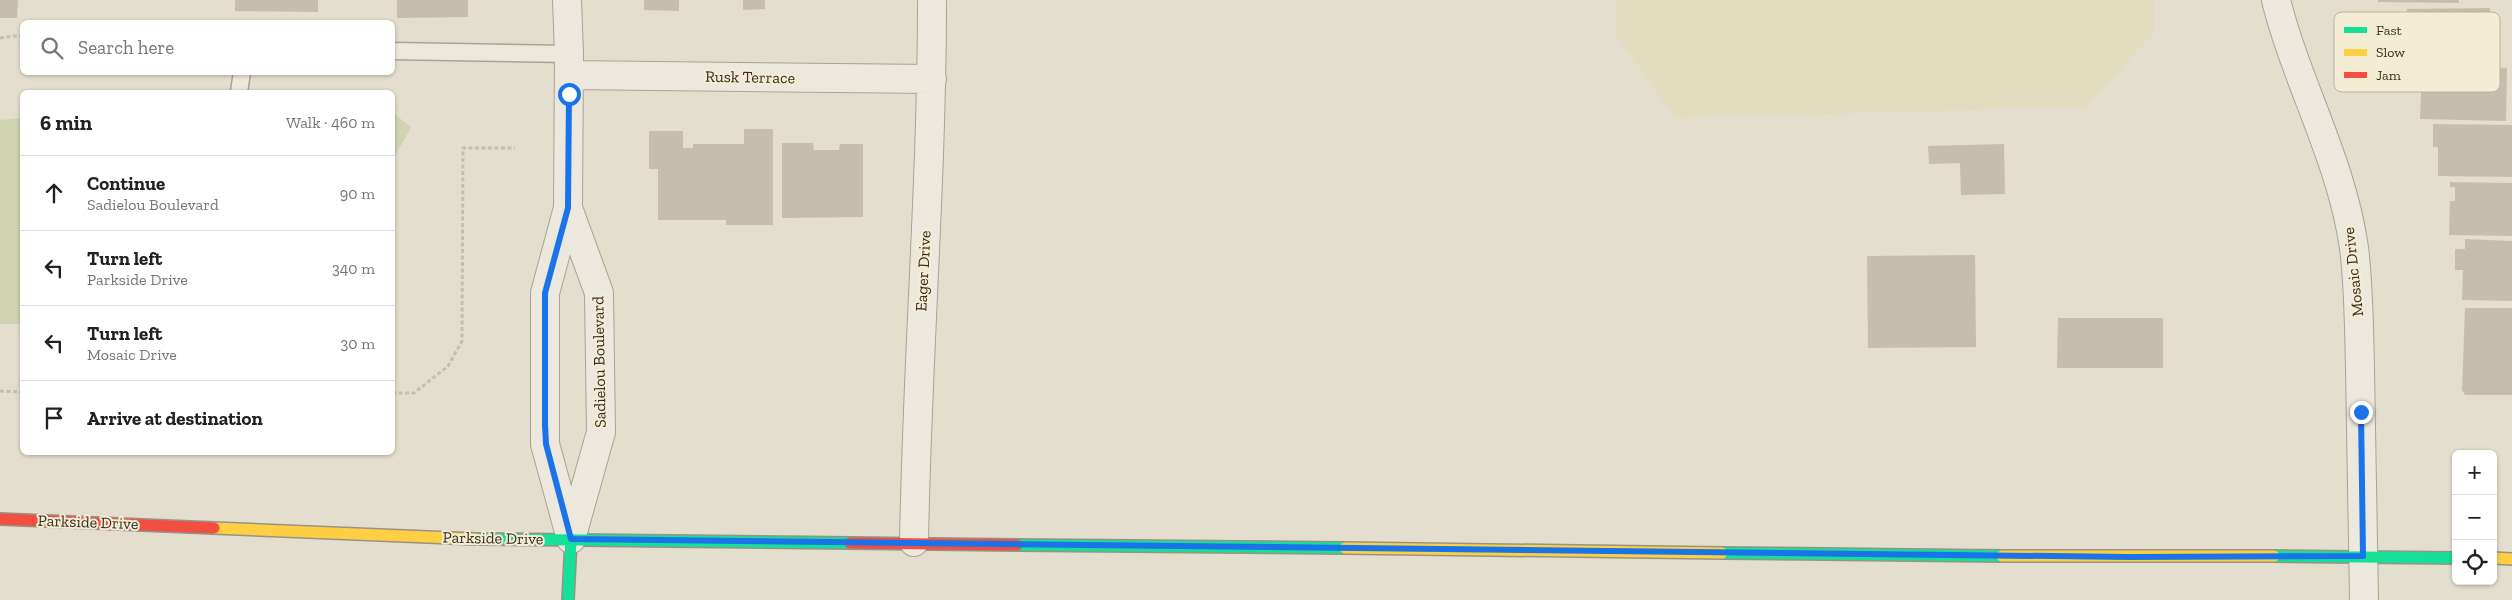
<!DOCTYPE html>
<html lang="en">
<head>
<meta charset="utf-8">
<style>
	:root { --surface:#fff; --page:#f6f6f6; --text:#202124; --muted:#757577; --line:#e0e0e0 }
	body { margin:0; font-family:"Zilla Slab",serif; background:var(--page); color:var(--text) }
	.controls { position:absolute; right:15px; bottom:15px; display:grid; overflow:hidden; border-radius:8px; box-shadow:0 1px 4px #0004 }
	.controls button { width:45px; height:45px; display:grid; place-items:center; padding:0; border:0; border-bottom:1px solid var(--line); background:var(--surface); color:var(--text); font:25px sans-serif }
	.stop { position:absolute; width:15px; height:15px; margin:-11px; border:4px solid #1a73e8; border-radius:50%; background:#fff }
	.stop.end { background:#1a73e8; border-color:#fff; box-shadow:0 1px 5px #0008 }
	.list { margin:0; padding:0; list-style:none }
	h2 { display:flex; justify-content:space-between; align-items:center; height:65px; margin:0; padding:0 20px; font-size:21px }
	h2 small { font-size:16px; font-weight:400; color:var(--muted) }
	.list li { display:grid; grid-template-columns:32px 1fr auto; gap:15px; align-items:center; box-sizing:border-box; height:75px; padding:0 20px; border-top:1px solid var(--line) }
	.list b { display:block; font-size:19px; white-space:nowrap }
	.list p { margin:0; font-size:16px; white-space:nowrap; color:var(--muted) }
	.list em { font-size:16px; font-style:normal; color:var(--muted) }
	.icon { flex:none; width:28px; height:28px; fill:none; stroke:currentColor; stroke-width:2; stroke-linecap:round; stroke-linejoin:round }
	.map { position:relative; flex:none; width:2512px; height:600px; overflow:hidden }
	.search { position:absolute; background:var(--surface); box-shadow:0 1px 4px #0004; left:20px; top:20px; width:375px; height:55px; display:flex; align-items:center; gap:12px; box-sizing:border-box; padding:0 18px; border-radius:8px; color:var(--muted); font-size:19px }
	.panel { position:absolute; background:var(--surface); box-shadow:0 1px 4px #0004; left:20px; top:90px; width:375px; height:365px; border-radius:8px }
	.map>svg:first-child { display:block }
	.farmland { fill:#e2ddbe }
	.green { fill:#d0d3b0 }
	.building { fill:#c7bdae }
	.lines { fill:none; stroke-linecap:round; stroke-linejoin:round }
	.lane-casing { stroke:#a8a396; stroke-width:19 }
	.street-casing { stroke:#a8a396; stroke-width:30 }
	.fast-casing { stroke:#989286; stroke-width:14 }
	.slow-casing { stroke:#989286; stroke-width:14 }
	.jam-casing { stroke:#989286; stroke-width:14 }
	.path { stroke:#c4bfb5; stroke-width:3; stroke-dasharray:4 2.5; stroke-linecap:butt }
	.lane { stroke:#ece8de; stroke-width:16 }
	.street { stroke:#ece8de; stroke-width:28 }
	.fast { stroke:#16e098; stroke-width:11 }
	.slow { stroke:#ffcf43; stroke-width:11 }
	.jam { stroke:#f24e42; stroke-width:11 }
	.route { stroke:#1a73e8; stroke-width:6 }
	.labels { text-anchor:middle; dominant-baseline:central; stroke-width:4; stroke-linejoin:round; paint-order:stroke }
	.street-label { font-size:16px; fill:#372c1f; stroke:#f4edd3 }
	.key { fill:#f4edd3; stroke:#bbb39d; stroke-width:1 }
	.key-label { font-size:14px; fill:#372c1f }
</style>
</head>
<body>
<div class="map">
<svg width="2512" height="600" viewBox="0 0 2512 600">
	<rect width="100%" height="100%" fill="#e3decd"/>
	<path class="farmland" d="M1616 0H2154V33L2084 107 1676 118 1616 36Z"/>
	<path class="green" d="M393 113 411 127 393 160Z
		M22 118V324H0V120Z"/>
	<path class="building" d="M0 0H18L17 18H0Z
		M235 0H318V12L235 11Z
		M397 0H468V17L397 18Z
		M644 0H679V11L644 10Z
		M743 0H765V9L743 10Z
		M2378 0H2459V3L2378 2Z
		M2490 8 2491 59 2401 60 2400 25H2407V9Z
		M2422 65 2507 68 2506 121 2420 119Z
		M2433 124 2512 125V177L2438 176V147H2433Z
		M744 129H773V225H726V220H658V169H649V131H683V148H693V144H744Z
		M782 143H813L814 150H839L840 144H863V217L782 218Z
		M2004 144 2005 194 1961 195 1960 163 1929 164 1928 146Z
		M2450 182 2512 183V236L2449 235 2450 201H2455V187H2450Z
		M2465 239 2512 241V301L2462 300 2463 270H2455V249H2465Z
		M1975 255 1976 347 1868 348 1867 256Z
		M2465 308H2512V395H2465L2462 390Z
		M2058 318H2163V368H2057Z"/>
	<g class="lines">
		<defs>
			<path id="lane" d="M392 51 569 54
				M239 92 242 72"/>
			<path id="street" d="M567 0 569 54 568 208 545 293V444L571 539
				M2276 0C2297 84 2342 161 2354 248 2359 288 2359 329 2360 369 2362 446 2363 523 2364 600
				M569 75 932 79
				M568 208 599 293 601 432 571 539
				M914 542C917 361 932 181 932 0"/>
			<path id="fast" d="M476 539 850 543
				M1017 545 1345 548
				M1722 553 2002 556
				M2274 556 2456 558
				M568 600 571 539"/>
			<path id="slow" d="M214 528 476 539
				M1345 548 1722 553
				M2002 556H2274
				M2493 558 2512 559"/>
			<path id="jam" d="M0 519 214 528
				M850 543 1017 545"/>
		</defs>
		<use href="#lane" class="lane-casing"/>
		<use href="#street" class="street-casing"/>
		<use href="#fast" class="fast-casing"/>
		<use href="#slow" class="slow-casing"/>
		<use href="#jam" class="jam-casing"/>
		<path class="path" d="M0 38 22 35
			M0 391 22 392
			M392 393H414L448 366 462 341 463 148H515"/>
		<use href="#lane" class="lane"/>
		<use href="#street" class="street"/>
		<use href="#fast" class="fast"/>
		<use href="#slow" class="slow"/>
		<use href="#jam" class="jam"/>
	</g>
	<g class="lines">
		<path class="route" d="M569 94 568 208 545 293V425L546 444 571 539 2130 557 2363 556 2361 412"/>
	</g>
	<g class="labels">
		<g class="street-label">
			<text transform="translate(750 77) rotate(1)">Rusk Terrace</text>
			<text transform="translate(923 271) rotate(-87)">Eager Drive</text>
			<text transform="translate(2353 272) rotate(-96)">Mosaic Drive</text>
			<text transform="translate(599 362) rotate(-91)">Sadielou Boulevard</text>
			<text transform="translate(88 522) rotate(2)">Parkside Drive</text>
			<text transform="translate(493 538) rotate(1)">Parkside Drive</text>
		</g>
	</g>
	<rect x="2334" y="12" width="166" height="80" rx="8" class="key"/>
	<rect x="2344" y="27" width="23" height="6" fill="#16e098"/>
	<rect x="2344" y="49" width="23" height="7" fill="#ffcf43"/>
	<rect x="2344" y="72" width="23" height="6" fill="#f24e42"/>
	<g class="key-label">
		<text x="2376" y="35">Fast</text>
		<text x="2376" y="57">Slow</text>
		<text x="2376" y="80">Jam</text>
	</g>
</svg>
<div class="controls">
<button>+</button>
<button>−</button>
<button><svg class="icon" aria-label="locate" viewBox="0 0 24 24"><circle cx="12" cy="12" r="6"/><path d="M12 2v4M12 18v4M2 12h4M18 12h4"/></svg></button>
</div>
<div class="stop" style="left:569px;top:94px"></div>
<div class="stop end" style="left:2361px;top:412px"></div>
<div class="search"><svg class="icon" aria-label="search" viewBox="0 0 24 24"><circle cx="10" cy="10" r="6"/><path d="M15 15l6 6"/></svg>Search here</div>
<section class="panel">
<h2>6 min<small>Walk · 460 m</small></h2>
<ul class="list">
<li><svg class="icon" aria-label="ahead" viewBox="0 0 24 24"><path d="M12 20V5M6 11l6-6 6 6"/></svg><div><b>Continue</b><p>Sadielou Boulevard</p></div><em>90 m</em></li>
<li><svg class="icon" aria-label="left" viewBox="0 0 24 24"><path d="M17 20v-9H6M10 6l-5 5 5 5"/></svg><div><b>Turn left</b><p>Parkside Drive</p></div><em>340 m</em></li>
<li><svg class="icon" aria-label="left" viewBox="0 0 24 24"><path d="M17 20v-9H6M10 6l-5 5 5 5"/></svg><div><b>Turn left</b><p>Mosaic Drive</p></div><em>30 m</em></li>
<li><svg class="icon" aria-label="arrive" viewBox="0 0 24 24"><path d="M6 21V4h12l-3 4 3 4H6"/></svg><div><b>Arrive at destination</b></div></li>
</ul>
</section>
</div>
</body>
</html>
